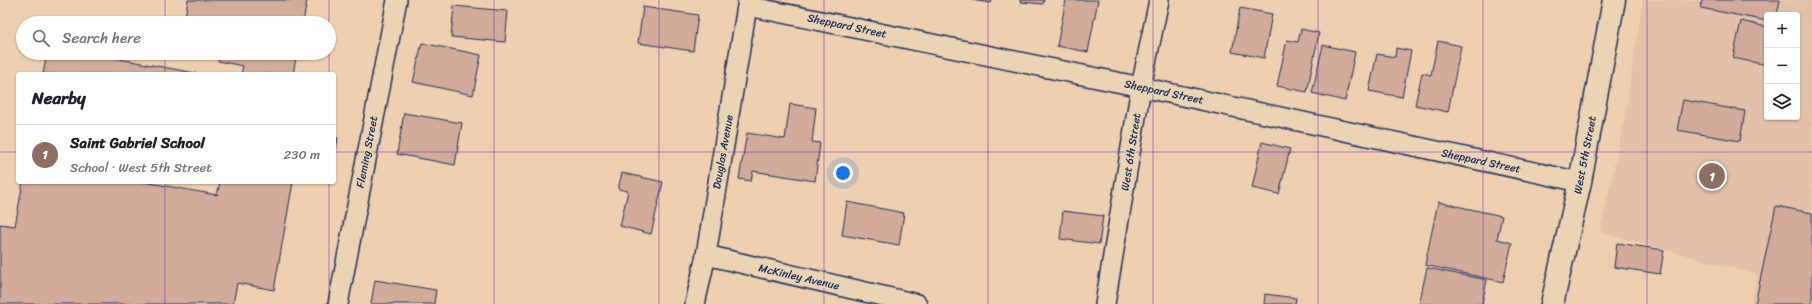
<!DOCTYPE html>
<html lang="en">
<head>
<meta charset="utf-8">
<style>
	:root { --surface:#fff; --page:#f2f2f2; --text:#202124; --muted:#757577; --line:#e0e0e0; --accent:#0b8043 }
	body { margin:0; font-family:Sriracha,sans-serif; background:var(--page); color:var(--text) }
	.controls { position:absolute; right:12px; top:12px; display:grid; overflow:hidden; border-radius:4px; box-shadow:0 1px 3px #0004 }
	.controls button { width:36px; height:36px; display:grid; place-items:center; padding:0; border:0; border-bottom:1px solid var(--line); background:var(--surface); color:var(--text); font:20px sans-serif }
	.you { position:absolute; left:843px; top:173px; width:14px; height:14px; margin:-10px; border:3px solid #fff; border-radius:50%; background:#1a73e8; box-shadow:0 0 0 6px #1a73e833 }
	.badge { display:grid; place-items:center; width:26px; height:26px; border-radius:50%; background:var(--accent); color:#fff; font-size:13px; font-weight:700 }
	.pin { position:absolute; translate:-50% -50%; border:2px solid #fff; box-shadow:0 1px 4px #0006 }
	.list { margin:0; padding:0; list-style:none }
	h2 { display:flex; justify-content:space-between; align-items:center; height:52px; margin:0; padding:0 16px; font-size:17px }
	h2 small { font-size:13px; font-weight:400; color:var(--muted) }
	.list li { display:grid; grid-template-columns:26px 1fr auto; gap:12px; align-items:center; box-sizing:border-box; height:60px; padding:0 16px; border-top:1px solid var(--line) }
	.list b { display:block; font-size:15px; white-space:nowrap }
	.list p { margin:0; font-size:13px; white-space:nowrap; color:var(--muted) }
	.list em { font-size:13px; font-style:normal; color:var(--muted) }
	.icon { flex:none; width:22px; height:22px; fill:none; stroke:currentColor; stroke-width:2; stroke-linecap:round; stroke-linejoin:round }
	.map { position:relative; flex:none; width:1812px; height:304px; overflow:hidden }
	.search { position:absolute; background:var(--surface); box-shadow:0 1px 3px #0004; left:16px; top:16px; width:320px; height:44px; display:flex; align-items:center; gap:10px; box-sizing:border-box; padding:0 14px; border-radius:22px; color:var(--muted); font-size:15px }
	.panel { position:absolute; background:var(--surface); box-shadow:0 1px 3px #0004; left:16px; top:72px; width:320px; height:112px; border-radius:4px }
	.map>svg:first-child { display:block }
	.built { fill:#e2c1a8; fill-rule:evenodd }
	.building { fill:#d3ab9a; stroke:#1b2f5e }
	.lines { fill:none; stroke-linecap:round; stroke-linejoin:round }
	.street-casing { stroke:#1b2f5e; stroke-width:22 }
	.secondary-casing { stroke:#1b2f5e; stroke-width:25 }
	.street { stroke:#ebd4b3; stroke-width:19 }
	.secondary { stroke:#ebd4b3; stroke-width:22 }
	.grid { fill:none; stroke:#7b2cbf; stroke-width:1; stroke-opacity:0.55 }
	.labels { text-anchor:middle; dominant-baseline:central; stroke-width:3; stroke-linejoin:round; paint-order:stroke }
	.street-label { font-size:11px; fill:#1b2f5e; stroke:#ebd4b3 }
</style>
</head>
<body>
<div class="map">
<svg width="1812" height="304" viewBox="0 0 1812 304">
	<rect width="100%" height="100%" fill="#eecfaf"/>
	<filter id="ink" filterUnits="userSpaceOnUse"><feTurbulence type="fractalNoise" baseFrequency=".025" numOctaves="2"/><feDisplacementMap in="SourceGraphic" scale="8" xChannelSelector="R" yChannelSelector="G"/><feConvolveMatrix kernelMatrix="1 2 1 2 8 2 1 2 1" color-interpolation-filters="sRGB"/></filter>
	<g filter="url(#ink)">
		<path class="built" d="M1643 0H1812V304H1751L1758 275 1600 232 1624 121ZM1767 15H1797V117H1767Z"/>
		<path class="building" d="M188 0H307L303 23H184Z
			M971 0H992L991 3Z
			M1020 0H1044L1043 4 1020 2Z
			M1066 0H1098L1088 52 1057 46Z
			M1702 0H1780L1777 15H1767V21L1701 8Z
			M454 6 508 11 505 42 451 37Z
			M643 7 698 15 693 51 638 43Z
			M1240 8 1272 14 1264 58 1232 52Z
			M1741 21 1767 27V65L1733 58Z
			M1301 29 1319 33 1307 92 1277 86 1287 40 1298 42Z
			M1438 41 1461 46 1448 112 1415 105 1422 73 1431 75Z
			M422 43 481 55 473 95 413 82Z
			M1323 45 1355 52 1345 101 1312 93Z
			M1396 48 1411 51 1402 97 1369 91 1377 54 1395 57Z
			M47 53H88L200 74H43Z
			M220 53H297L293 74H241L243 66 218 61Z
			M1683 100 1745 111 1740 141 1677 130Z
			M790 104 816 108 812 142 820 143 815 181 753 171 751 181 739 179 747 133 785 139Z
			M404 113 462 123 455 165 397 154Z
			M334 137 338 138 335 155H334Z
			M1262 142 1290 149 1279 194 1252 188Z
			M622 173 663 182 651 234 620 226 628 191 618 189Z
			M23 182H144L217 195 220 182H293L274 290 237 283 233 304H0V224L15 226Z
			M847 202 904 213 899 245 842 235Z
			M1438 202 1502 216 1497 239 1512 243 1503 282 1425 265Z
			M1776 206 1812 213V304H1755Z
			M1063 211 1103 216 1099 244 1060 239Z
			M1617 243 1664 250 1660 274 1614 267Z
			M1427 268 1487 280 1482 304H1419Z
			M375 280 436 290 434 304H371Z
			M1265 294 1296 298 1295 304H1264Z"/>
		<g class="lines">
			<defs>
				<path id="street" d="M748 6 1141 87 1580 182
					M706 255 917 304
					M338 304 397 0
					M695 304 706 255 748 0
					M1105 304 1141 87 1159 0"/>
				<path id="secondary" d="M1552 304 1580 182 1614 0"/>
			</defs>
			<use href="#street" class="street-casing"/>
			<use href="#secondary" class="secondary-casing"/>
			<use href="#street" class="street"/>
			<use href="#secondary" class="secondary"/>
		</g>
	</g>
	<path class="grid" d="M165 0V23M329 0V74M494 0V304M659 0V304M824 0V304M988 0V304M1153 0V304M1318 0V304M1483 0V304M1647 0V304M165 53V74M0 152H18M334 152H1812M165 182V304M329 182V304"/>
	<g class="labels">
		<g class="street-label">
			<text transform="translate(847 26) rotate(12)">Sheppard Street</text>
			<text transform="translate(1164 92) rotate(12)">Sheppard Street</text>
			<text transform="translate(367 152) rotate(-79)">Fleming Street</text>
			<text transform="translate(723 152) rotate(-80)">Douglas Avenue</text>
			<text transform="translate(1131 152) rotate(-81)">West 6th Street</text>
			<text transform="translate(1585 155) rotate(-79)">West 5th Street</text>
			<text transform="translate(1481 161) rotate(12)">Sheppard Street</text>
			<text transform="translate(799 277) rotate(13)">McKinley Avenue</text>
		</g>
	</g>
</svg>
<div class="controls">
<button>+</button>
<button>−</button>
<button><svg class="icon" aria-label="layers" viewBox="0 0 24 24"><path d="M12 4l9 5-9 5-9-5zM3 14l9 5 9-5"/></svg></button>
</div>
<div class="you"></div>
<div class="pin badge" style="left:1712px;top:176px;background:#8d6e63">1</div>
<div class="search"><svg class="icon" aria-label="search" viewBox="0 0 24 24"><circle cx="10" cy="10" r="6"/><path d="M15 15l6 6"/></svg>Search here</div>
<section class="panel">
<h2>Nearby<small></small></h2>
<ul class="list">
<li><span class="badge" style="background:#8d6e63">1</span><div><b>Saint Gabriel School</b><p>School · West 5th Street</p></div><em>230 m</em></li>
</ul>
</section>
</div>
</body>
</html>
